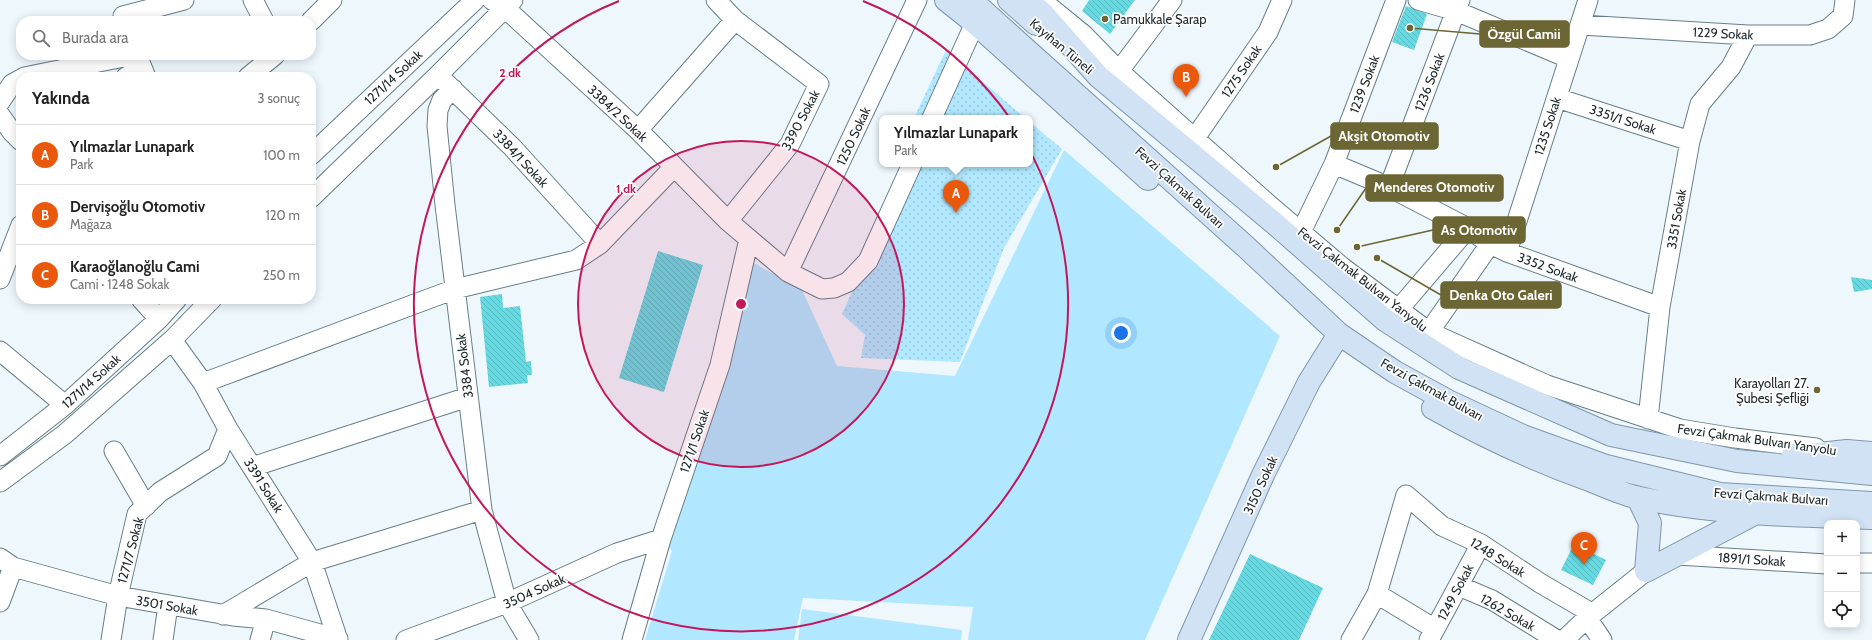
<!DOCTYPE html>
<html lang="tr">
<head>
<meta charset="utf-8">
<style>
	:root { --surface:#fff; --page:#f6f6f6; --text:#222; --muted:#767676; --line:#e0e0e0; --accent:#ea580c }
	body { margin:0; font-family:Cabin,sans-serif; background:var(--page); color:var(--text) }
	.controls { position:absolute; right:12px; bottom:12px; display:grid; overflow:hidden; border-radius:8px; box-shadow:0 2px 10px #0003 }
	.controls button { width:36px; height:36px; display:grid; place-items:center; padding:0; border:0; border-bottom:1px solid var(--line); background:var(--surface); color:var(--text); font:20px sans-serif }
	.you { position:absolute; left:1121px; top:333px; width:14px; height:14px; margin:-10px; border:3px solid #fff; border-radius:50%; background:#1a73e8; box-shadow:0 0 0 6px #1a73e833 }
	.badge { display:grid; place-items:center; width:26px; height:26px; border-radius:50%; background:var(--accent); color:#fff; font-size:13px; font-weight:700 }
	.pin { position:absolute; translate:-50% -33px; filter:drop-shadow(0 1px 2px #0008) }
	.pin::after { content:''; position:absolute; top:21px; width:14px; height:12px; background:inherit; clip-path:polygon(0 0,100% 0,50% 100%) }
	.popup { position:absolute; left:879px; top:115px; width:154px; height:52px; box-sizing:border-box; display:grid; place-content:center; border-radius:8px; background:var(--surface); filter:drop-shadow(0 1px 3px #0005); font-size:13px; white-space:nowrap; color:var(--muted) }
	.popup b { font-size:15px; color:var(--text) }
	.popup::after { content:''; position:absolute; left:50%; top:100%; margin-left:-8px; border:8px solid transparent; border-top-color:var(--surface) }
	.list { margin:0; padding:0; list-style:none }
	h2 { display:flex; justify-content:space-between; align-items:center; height:52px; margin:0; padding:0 16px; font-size:17px }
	h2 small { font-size:13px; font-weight:400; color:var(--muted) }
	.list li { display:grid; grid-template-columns:26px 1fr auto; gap:12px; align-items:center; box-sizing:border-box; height:60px; padding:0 16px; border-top:1px solid var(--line) }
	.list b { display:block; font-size:15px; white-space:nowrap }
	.list p { margin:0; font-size:13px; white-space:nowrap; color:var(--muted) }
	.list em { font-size:13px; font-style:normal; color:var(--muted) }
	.icon { flex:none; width:22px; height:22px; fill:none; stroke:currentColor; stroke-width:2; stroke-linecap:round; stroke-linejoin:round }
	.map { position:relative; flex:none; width:1872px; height:640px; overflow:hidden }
	.search { position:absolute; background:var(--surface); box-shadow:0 2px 10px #0003; left:16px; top:16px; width:300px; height:44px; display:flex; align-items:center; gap:10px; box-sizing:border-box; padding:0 14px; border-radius:16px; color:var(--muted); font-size:15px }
	.panel { position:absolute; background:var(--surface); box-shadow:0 2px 10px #0003; left:16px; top:72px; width:300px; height:232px; border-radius:16px }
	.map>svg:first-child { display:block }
	.grass { fill:#b1e8ff }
	.park { fill:url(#park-dots) }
	.building { fill:url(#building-back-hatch) }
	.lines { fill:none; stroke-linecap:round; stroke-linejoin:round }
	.minor-casing { stroke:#677e88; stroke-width:21 }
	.major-casing { stroke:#7f96ac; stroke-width:24 }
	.minor { stroke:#fff; stroke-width:19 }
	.major { stroke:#d1e2f5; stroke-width:22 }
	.ring { fill:none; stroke:#c2185b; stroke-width:2 }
	.poi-dot { fill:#6b6633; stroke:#fff; stroke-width:1.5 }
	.labels { text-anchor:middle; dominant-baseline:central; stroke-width:3.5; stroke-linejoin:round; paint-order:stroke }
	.poi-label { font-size:13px; fill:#212b2f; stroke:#fff; text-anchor:start }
	.street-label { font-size:13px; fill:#212b2f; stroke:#fff }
	.centre { fill:#c2185b; stroke:#fff; stroke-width:2 }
	.ring-label { font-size:12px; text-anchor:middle; font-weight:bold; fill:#c2185b; stroke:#fff; stroke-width:3.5; stroke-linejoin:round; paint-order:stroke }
	.leader { fill:none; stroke:#6b6633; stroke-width:1.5 }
	.callout-dot { fill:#6b6633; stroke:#fff; stroke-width:1.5 }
	.callout { fill:#6b6633; stroke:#6b6633; stroke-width:1.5 }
	.callout-label { font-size:14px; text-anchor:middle; font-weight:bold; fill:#fff }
</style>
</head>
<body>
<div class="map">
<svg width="1872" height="640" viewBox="0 0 1872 640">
	<defs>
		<pattern id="park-dots" width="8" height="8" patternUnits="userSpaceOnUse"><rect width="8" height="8" fill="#b1e8ff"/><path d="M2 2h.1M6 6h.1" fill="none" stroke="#98c7db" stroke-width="1.8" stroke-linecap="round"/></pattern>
		<pattern id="building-back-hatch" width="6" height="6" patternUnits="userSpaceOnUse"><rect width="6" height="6" fill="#66dae2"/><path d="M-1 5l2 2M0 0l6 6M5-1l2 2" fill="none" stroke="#58bbc2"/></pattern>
	</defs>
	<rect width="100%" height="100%" fill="#eef8fc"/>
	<path class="grass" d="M1064 150 1280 336 1145 640H968L973 607 803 598 794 640H645L672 551 661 539 754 263 802 290 837 366 955 376Z
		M802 609 962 630 961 640H798Z"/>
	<path class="park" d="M946 50 1025 118H914Z
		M1030 122 1062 149 1004 248 960 362 861 358 865 335 842 314 903 178 901 164H1030Z"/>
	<path class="building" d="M1089 0H1135L1110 34 1082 11Z
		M1406 6 1427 14 1414 50 1392 42Z
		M658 251 703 265 664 392 619 378Z
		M1851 277 1872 280V289L1854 292Z
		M502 294 503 308 520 306 526 362 531 361 532 375H527L528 383 489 387 480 297Z
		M1574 544 1606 560 1593 585 1561 570Z
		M1250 554 1323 588 1299 640H1209Z"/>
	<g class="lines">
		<defs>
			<path id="minor" d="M253 0 264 21
				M492 0 505 8 638 130 728 221 788 272 822 289 834 288 848 282 868 261 912 164
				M716 0 735 20 819 84 790 144 728 221
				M1041 0 1084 35 1119 71 1267 203 1342 267 1429 332 1547 385 1680 429 1735 438 1816 448
				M1418 0 1456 11 1568 58
				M123 16 184 0
				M311 21 332 0
				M1581 25 1748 35H1810L1828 29 1843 16 1845 0
				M137 55 146 77
				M1119 71 1172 0
				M24 77 134 55
				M126 77 142 69
				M248 77 275 55
				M444 81 512 147 600 244
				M453 89 442 100 438 110 437 126 445 205 482 510 507 603 529 640
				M1557 98 1690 141
				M0 102 12 84 21 79
				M0 115 12 132 21 141
				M932 118 975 23
				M638 130 735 20
				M1195 138 1268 32 1282 0
				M311 155 475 0
				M1334 164 1389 187 1468 228 1490 244 1507 252 1660 307
				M1389 187 1460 0
				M311 198 438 75 513 0
				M1301 232 1334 164 1396 0
				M1507 252 1588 0
				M788 272 917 0
				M0 279 21 225
				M141 299 159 319
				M1398 310 1468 228
				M1429 332 1490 244
				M172 340 203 383 228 429 312 562 338 640
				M0 351 65 405
				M203 383 455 289 576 260 600 244 674 167
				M1648 419 1660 307 1690 141 1700 104 1731 67 1748 35
				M114 451 146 506
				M0 456 65 405 159 319 177 299
				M252 467 468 397
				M0 482 65 434 172 340 212 299
				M1406 495 1442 526 1481 544 1540 583 1593 614
				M1677 555 1827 564
				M0 558 13 567 118 596 233 616 266 619 338 639
				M1857 563H1872
				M1459 586 1492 600 1557 640
				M1377 594 1435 629
				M0 602 13 567
				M223 615 312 562 482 510
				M1587 618 1602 640
				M111 640 118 596 137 514 160 492 217 456 228 429
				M163 640 168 605
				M260 640 266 619
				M406 640 507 603 617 553 661 539
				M632 640 661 539 720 365 749 239
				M1351 640 1377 594 1406 495
				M1429 640 1481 544
				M1564 640 1587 618 1646 571"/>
			<path id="major" d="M946 0 975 23 1148 179
				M971 0 1246 247 1339 334 1395 372 1448 401 1523 436 1606 466 1720 494 1872 503
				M1009 0 1036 24
				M1028 0 1043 14 1098 76 1273 222 1385 320 1459 368 1611 435 1737 461 1872 474
				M1433 408C1484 437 1536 461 1592 481 1607 487 1624 495 1640 498 1716 514 1795 516 1872 518
				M1793 455H1809L1847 451 1872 453
				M1638 498 1650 523 1646 571
				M1646 571 1756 513
				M1189 640 1263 475 1309 382 1339 334"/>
		</defs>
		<use href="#minor" class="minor-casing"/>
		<use href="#major" class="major-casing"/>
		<use href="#minor" class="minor"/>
		<use href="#major" class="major"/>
	</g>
	<circle cx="741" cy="304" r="163" fill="#c2185b" fill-opacity=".12"/>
	<g class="ring">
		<circle cx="741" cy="304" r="163"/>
		<path d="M863 1A327 327 0 1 1 619 1"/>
	</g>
	<g class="poi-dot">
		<circle cx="1105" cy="19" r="4"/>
		<circle cx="1817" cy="390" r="4"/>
	</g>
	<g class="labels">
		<g class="poi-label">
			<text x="1113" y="19">Pamukkale Şarap</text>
			<text x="1809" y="383" text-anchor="end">Karayolları 27.<tspan x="1809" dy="15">Şubesi Şefliği</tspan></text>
		</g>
		<g class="street-label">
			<text transform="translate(1723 33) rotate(3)">1229 Sokak</text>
			<text transform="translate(1062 46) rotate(40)">Kayıhan Tüneli</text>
			<text transform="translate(1241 71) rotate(-56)">1275 Sokak</text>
			<text transform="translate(393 77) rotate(-43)">1271/14 Sokak</text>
			<text transform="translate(1429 82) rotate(-69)">1236 Sokak</text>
			<text transform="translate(1364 84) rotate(-69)">1239 Sokak</text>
			<text transform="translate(618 113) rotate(43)">3384/2 Sokak</text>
			<text transform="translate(1623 119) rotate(18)">3351/1 Sokak</text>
			<text transform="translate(800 120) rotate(-62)">3390 Sokak</text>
			<text transform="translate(1547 126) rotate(-72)">1235 Sokak</text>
			<text transform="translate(853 136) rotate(-65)">1250 Sokak</text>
			<text transform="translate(521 158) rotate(47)">3384/1 Sokak</text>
			<text transform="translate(1180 187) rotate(42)">Fevzi Çakmak Bulvarı</text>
			<text transform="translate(1676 219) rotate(-80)">3351 Sokak</text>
			<text transform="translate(1548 267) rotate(20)">3352 Sokak</text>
			<text transform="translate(1363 279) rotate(38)">Fevzi Çakmak Bulvarı Yanyolu</text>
			<text transform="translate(464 366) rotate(-97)">3384 Sokak</text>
			<text transform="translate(91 381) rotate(-42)">1271/14 Sokak</text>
			<text transform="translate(1432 389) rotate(29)">Fevzi Çakmak Bulvarı</text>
			<text transform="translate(1757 439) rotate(8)">Fevzi Çakmak Bulvarı Yanyolu</text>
			<text transform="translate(694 441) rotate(-71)">1271/1 Sokak</text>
			<text transform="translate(264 485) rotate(58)">3391 Sokak</text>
			<text transform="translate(1260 485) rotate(-65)">3150 Sokak</text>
			<text transform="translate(1771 496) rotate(4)">Fevzi Çakmak Bulvarı</text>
			<text transform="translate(130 550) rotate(-75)">1271/7 Sokak</text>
			<text transform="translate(1498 557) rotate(32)">1248 Sokak</text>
			<text transform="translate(1752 559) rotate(4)">1891/1 Sokak</text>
			<text transform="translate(534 591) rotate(-24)">3504 Sokak</text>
			<text transform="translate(1455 592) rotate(-62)">1249 Sokak</text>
			<text transform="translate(167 605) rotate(10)">3501 Sokak</text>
			<text transform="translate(1508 612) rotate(30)">1262 Sokak</text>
		</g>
	</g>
	<circle cx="741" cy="304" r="6" class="centre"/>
	<g class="ring-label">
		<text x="510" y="77">2 dk</text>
		<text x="626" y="193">1 dk</text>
	</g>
	<path class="leader" d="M1410 28L1480 34M1276 167L1331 136M1337 230L1366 188M1357 247L1433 230M1377 258L1441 295"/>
	<g class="callout-dot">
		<circle cx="1410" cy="28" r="4"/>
		<circle cx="1276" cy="167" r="4"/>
		<circle cx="1337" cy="230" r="4"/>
		<circle cx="1357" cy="247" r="4"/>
		<circle cx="1377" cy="258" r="4"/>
	</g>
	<g class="callout">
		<rect x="1480" y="21" width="89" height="26" rx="4"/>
		<rect x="1331" y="123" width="107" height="26" rx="4"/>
		<rect x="1366" y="175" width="137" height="26" rx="4"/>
		<rect x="1433" y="217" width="92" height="26" rx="4"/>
		<rect x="1441" y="282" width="120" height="26" rx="4"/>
	</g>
	<g class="callout-label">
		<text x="1524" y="39">Özgül Camii</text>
		<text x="1384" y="141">Akşit Otomotiv</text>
		<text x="1434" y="192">Menderes Otomotiv</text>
		<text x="1479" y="235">As Otomotiv</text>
		<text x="1501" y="300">Denka Oto Galeri</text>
	</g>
</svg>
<div class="controls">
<button>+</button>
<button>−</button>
<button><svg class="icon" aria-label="locate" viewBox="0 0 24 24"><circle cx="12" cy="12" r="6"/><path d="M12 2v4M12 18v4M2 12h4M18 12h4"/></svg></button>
</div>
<div class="you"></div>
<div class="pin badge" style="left:956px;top:213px">A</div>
<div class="popup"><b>Yılmazlar Lunapark</b>Park</div>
<div class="pin badge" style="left:1186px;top:97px">B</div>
<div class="pin badge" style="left:1584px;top:565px">C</div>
<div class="search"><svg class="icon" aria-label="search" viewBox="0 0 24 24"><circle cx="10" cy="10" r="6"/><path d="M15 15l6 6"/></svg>Burada ara</div>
<section class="panel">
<h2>Yakında<small>3 sonuç</small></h2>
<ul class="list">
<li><span class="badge">A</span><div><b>Yılmazlar Lunapark</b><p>Park</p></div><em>100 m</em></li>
<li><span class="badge">B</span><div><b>Dervişoğlu Otomotiv</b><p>Mağaza</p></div><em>120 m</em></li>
<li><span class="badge">C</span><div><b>Karaoğlanoğlu Cami</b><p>Cami · 1248 Sokak</p></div><em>250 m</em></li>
</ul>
</section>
</div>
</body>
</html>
